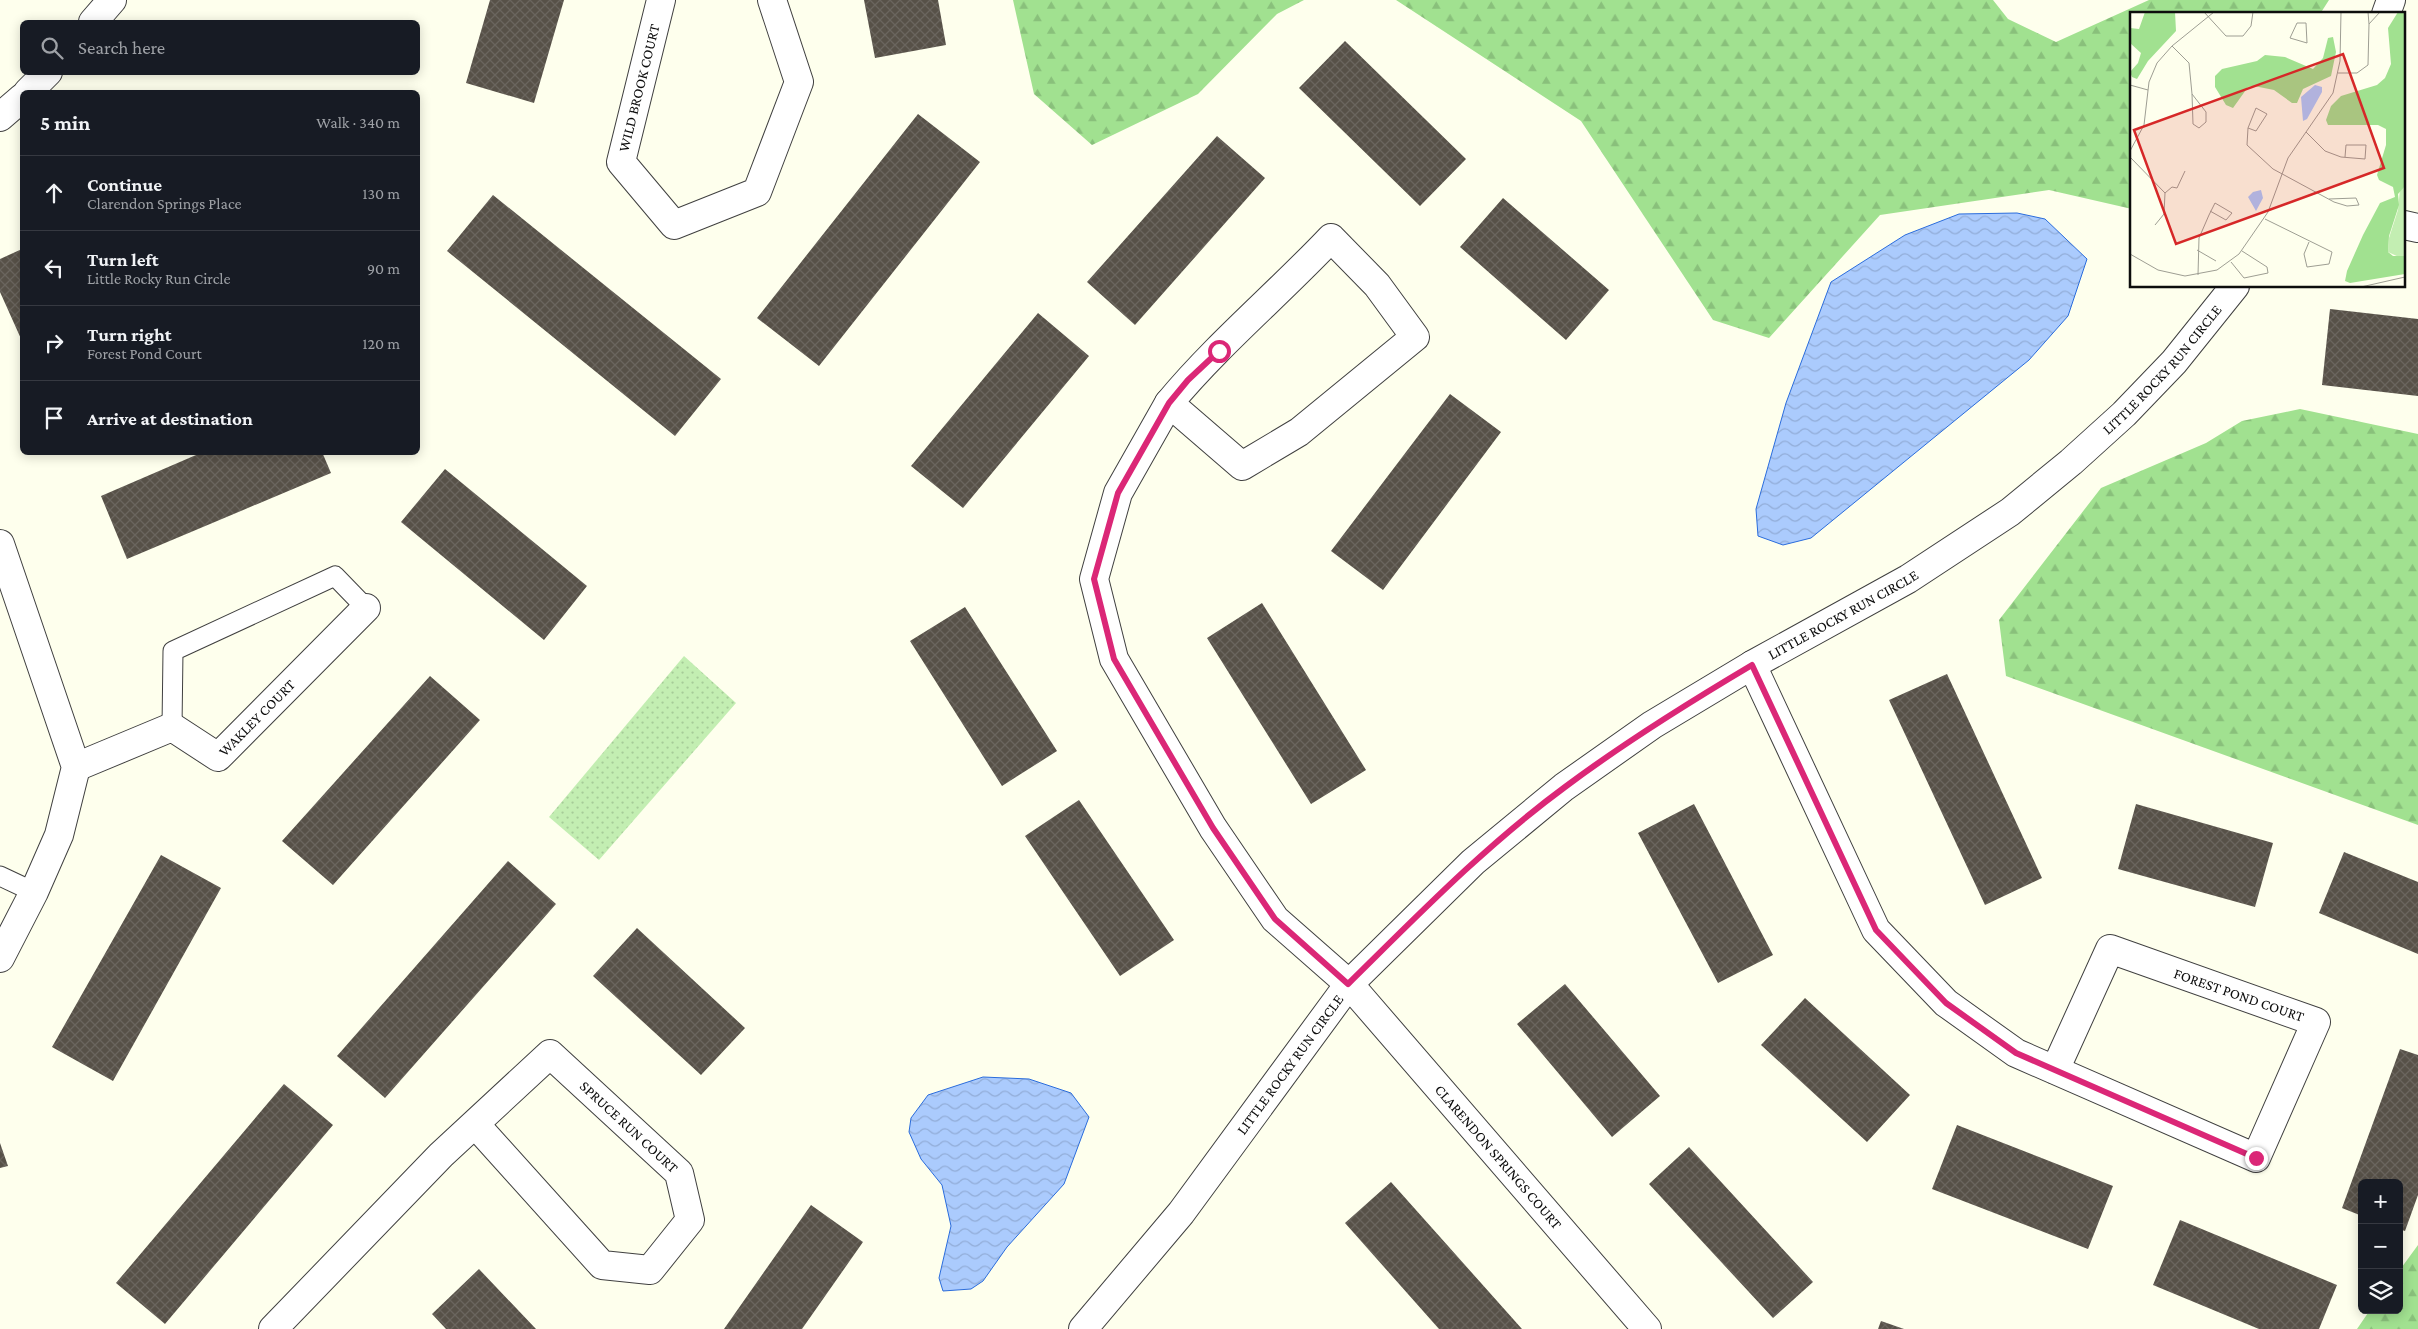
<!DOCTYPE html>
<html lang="en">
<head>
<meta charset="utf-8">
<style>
	:root { --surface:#171b24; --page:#20242c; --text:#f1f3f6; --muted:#9ea1a6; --line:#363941 }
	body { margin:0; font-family:"Crimson Pro",serif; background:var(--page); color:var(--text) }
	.controls { position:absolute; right:15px; bottom:15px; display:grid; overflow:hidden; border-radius:8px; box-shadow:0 2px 12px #0003 }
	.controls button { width:45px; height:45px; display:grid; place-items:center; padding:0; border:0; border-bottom:1px solid var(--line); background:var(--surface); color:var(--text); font:25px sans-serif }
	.stop { position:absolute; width:15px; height:15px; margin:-11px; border:4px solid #db2777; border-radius:50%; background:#fff }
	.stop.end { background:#db2777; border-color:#fff; box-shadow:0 1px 5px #0008 }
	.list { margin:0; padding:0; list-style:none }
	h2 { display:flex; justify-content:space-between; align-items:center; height:65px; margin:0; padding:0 20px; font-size:21px }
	h2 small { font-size:16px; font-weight:400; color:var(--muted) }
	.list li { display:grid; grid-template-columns:32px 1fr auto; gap:15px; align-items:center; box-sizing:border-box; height:75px; padding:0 20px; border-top:1px solid var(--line) }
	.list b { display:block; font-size:19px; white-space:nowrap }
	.list p { margin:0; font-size:16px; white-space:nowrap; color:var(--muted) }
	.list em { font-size:16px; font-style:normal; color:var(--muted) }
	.icon { flex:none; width:28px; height:28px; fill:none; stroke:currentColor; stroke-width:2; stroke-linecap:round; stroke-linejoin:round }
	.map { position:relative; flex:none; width:2418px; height:1329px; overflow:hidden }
	.search { position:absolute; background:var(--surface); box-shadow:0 2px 12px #0003; left:20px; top:20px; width:400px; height:55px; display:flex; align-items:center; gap:12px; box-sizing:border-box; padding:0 18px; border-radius:8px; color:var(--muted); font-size:19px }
	.panel { position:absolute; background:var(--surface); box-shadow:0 2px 12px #0003; left:20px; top:90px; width:400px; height:365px; border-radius:8px }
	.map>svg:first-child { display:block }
	.grass { fill:url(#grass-dots) }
	.forest { fill:url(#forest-firs) }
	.water { fill:url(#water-waves); stroke:#2a6cdc }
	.building { fill:url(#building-cross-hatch) }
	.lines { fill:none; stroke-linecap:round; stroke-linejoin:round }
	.lane-casing { stroke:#404040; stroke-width:21 }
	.street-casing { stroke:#404040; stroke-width:30 }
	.lane { stroke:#fff; stroke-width:19 }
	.street { stroke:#fff; stroke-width:28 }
	.route { stroke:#db2777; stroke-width:6 }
	.labels { text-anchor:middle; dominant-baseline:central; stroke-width:5; stroke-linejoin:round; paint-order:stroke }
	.street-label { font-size:15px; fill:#0d0d0d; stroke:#fff }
	.inset-road { fill:none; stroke:#9e9e93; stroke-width:1 }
	.view { fill:#d62828; fill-opacity:0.15; stroke:#d62828; stroke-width:2.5 }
	.inset-edge { fill:none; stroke:#0d0d0d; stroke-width:2.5 }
</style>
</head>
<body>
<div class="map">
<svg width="2418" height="1329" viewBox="0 0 2418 1329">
	<defs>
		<pattern id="grass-dots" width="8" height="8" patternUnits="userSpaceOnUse" patternTransform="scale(1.25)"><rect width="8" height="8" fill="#c3eeb2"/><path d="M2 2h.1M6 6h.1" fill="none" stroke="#a6cb98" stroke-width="1.8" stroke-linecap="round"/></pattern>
		<pattern id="forest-firs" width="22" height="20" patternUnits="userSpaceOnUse" patternTransform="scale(1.25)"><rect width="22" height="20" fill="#a1e190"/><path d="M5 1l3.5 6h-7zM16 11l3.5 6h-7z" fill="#89c07b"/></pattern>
		<pattern id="water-waves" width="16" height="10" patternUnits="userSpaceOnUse" patternTransform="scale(1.25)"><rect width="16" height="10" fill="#abcbfd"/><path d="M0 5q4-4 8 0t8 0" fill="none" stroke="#92add8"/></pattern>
		<pattern id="building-cross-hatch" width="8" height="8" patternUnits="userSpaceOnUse" patternTransform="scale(1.25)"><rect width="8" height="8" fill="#575148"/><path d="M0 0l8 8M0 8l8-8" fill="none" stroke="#6a655e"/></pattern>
	</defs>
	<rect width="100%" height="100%" fill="#feffed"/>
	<path class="grass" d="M684 656 736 703 599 860 549 817Z"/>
	<path class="forest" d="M1013 0H1304L1277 14 1198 94 1092 145 1034 94Z
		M1396 0H1993L2008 19 2056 42 2149 0H2329L2320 14H2132V209L2049 190 1880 215 1769 338 1713 320 1581 121Z
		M2300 409 2418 434V825L2006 676 1999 620 2101 488 2206 443 2242 421Z
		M2418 1245V1329H2357L2370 1310H2399V1271Z"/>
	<path class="water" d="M2017 213 2045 219 2087 259 2068 316 2029 360 1811 538 1783 545 1758 536 1756 509 1786 403 1831 282 1905 235 1959 214Z
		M983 1077 1029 1079 1071 1093 1089 1117 1064 1184 1007 1247 983 1281 971 1289 943 1291 939 1278 951 1226 942 1185 921 1159 909 1132 911 1118 928 1095Z"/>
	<path class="building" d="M490 0H564L534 103 466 83Z
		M864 0H938L946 45 875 58Z
		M1345 41 1466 159 1420 206 1299 88Z
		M918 114 980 162 819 366 757 318Z
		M1217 136 1265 178 1135 325 1087 282Z
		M493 195 721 379 675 436 447 251Z
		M1503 198 1609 290 1566 340 1460 247Z
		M22 249V341L0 292V259Z
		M2330 309 2418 319V396L2322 385Z
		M1038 313 1089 356 963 508 911 466Z
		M1450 394 1501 432 1383 590 1331 551Z
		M203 452H322L331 473 127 559 101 496Z
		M445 469 587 586 544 640 401 522Z
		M1262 603 1366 770 1311 804 1207 638Z
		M965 607 1057 751 1002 786 910 641Z
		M1947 674 2042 878 1985 905 1889 700Z
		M430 676 480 720 333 885 282 841Z
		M1079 800 1174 940 1120 976 1025 836Z
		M1694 804 1773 955 1718 983 1638 833Z
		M2136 804 2273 843 2255 907 2118 869Z
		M2344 852 2418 882V954L2319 913Z
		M161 855 221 888 113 1081 52 1047Z
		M508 861 556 904 385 1098 337 1056Z
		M637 928 745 1028 701 1075 593 976Z
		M1565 984 1660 1096 1612 1137 1517 1024Z
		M1805 998 1910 1095 1867 1142 1761 1045Z
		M2400 1049 2418 1055V1195L2405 1231 2399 1229V1183H2362V1216L2342 1208Z
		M284 1084 333 1125 165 1324 116 1283Z
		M1957 1125 2113 1186 2088 1249 1932 1189Z
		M0 1143 8 1166 0 1168Z
		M1689 1147 1813 1282 1773 1318 1649 1184Z
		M1391 1182 1522 1329H1439L1345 1223Z
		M811 1205 863 1242 802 1329H724Z
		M2180 1220 2337 1285 2319 1329H2259L2153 1285Z
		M479 1269 536 1329H446L432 1314Z
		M1881 1321 1904 1329H1878Z"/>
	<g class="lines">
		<defs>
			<path id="lane" d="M172 727 173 651 335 576 366 608
				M0 876 34 892"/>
			<g id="street">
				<path d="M661 0 621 162 674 225 757 192 799 82 772 0"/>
				<path d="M2386 14 2391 0"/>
				<path d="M93 22 112 0"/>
				<path d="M28 92 48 72"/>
				<path d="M0 117 22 98"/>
				<path d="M2404 225 2418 228"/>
				<path d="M1331 238 1377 285 1415 337 1299 432 1242 466 1169 403C1218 344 1278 294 1331 238Z"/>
				<path id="s1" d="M1169 403 1118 493 1094 579 1114 659 1213 828 1275 919 1349 984 1647 1329"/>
				<path d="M0 544 76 767 59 835 34 892 0 958"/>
				<path d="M1752 665 1876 930 1946 1003 2016 1053 2256 1158 2316 1022 2110 949 2055 1070"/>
				<path id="s2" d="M76 767 172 727 218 757 366 608"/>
				<path id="s3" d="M273 1329 441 1155 550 1054 679 1173 690 1220 650 1270 602 1265 475 1124"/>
				<path id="s4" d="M1083 1329 1181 1213 1349 984 1473 862 1564 787 1652 725 1752 665 1908 579 2010 512 2071 462 2124 414 2174 362 2235 286"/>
			</g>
		</defs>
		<use href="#lane" class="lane-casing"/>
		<use href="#street" class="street-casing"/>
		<use href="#lane" class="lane"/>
		<use href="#street" class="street"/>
	</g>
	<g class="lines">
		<path class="route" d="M1219 351 1188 380 1169 403 1118 493 1094 579 1114 659 1213 828 1275 919 1348 984C1418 915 1486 845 1565 787 1625 742 1688 703 1752 665L1876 930 1946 1003 2016 1053 2256 1158"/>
	</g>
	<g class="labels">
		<g class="street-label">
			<text transform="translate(639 88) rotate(-76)">WILD BROOK COURT</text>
			<text stroke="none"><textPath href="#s4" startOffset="1461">LITTLE ROCKY RUN CIRCLE</textPath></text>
			<text stroke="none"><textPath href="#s4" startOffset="1056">LITTLE ROCKY RUN CIRCLE</textPath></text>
			<text stroke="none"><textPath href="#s2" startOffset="214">WAKLEY COURT</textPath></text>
			<text transform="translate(2239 995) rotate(19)">FOREST POND COURT</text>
			<text stroke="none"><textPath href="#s4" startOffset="336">LITTLE ROCKY RUN CIRCLE</textPath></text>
			<text stroke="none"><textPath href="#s3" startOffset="498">SPRUCE RUN COURT</textPath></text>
			<text stroke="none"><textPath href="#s1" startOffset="908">CLARENDON SPRINGS COURT</textPath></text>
		</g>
	</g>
	<g transform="translate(2130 12)">
		<rect width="275" height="275" fill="#feffed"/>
		<path d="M275 174V244L269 245 258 240 259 226 268 198 270 177Z" fill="#c3eeb2"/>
		<path d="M15 0H45L46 19 18 49 7 67 2 65 0 60 8 51 11 41 0 31V16L9 17ZM268 0H275V174L268 182 269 193 259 224 258 240 263 244H275V262L220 271 215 269 217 259 233 223 250 191 265 185 263 175 249 168 247 163 256 133V117L248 113H198L196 108 201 94 211 84 247 73 255 66 261 52 258 16ZM203 25 206 40 201 64 173 77 167 91H162L144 78 124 74 118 75 103 96 96 93 85 75V64L92 57 127 49 135 43 155 45 183 57 193 46 198 26Z" fill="#a1e190"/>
		<path d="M185 73 192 75V80L177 107 173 109 171 85ZM131 178 133 186 126 199 118 185 123 180Z" fill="#abcbfd"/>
		<path class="inset-road" d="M74 0 96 24H113L121 14 123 0M238 0 239 12 250 0M167 11H176L177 31 160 26ZM42 34 59 51 62 82M208 61H227L238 53 239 12M0 73 18 78M62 82 76 100V110L69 116 63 112ZM126 96 137 102 126 119 118 116ZM118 116 117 133 143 157 204 190 217 194 229 193 226 186 199 187M176 120 195 139 211 145 235 147 236 133H216L215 145M0 139 14 113 19 70 27 51 42 34 84 0M0 145 35 181 34 202 25 213M35 181 42 175 47 176 55 159M135 207 202 240 199 252 177 255 174 242 179 230M67 238 86 249M0 242 28 258 55 264 87 258 109 242 138 200 158 146 203 81 210 49 211 0M101 250 114 266 138 261 137 255 112 239M68 263 69 226 79 203 85 191 102 201 96 208 80 199M231 275 275 265"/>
		<path class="view" d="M213 42 254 156 46 232 4 118Z"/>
		<rect width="275" height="275" class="inset-edge"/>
	</g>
</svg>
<div class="controls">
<button>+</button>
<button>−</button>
<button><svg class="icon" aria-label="layers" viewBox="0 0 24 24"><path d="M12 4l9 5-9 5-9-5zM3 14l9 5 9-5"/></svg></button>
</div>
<div class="stop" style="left:1219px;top:351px"></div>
<div class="stop end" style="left:2256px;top:1158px"></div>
<div class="search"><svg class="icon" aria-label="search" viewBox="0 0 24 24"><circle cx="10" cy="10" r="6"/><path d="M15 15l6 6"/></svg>Search here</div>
<section class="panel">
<h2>5 min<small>Walk · 340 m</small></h2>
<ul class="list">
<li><svg class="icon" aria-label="ahead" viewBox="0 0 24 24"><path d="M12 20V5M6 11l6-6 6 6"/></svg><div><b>Continue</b><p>Clarendon Springs Place</p></div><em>130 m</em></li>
<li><svg class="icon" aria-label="left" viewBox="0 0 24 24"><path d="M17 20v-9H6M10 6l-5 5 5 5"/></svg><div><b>Turn left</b><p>Little Rocky Run Circle</p></div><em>90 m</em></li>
<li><svg class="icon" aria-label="right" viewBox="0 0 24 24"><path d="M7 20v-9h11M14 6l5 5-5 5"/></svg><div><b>Turn right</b><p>Forest Pond Court</p></div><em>120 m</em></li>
<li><svg class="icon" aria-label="arrive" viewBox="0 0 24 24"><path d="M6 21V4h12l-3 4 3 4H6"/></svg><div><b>Arrive at destination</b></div></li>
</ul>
</section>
</div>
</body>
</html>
